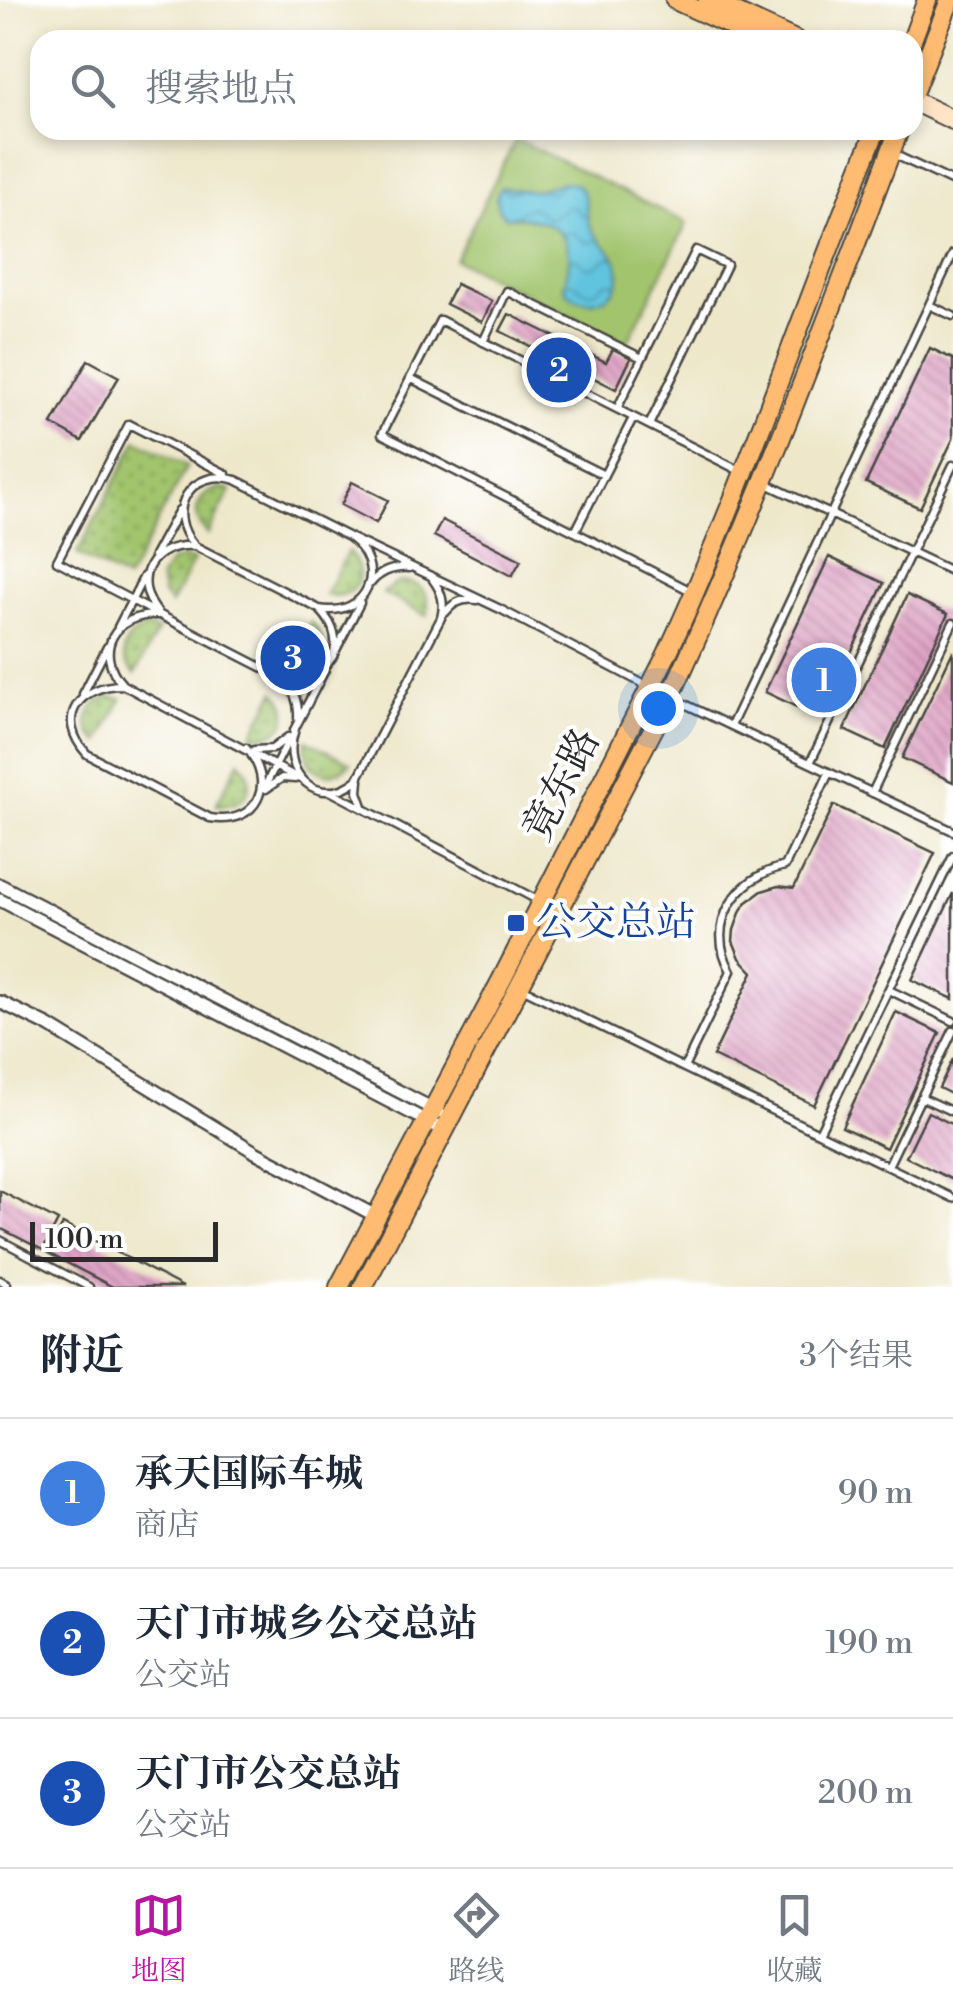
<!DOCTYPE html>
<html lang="zh">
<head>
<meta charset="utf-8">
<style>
	:root { --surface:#fff; --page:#f6f6f7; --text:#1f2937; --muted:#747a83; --line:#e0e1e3; --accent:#b5179e }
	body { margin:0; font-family:"Libre Bodoni","Noto Serif SC",serif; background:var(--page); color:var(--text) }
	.scale { position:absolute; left:30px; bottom:25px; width:188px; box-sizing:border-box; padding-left:10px; border:5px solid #2b2b2b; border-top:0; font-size:28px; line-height:35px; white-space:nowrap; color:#2b2b2b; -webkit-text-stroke:8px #fff; paint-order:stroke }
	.you { position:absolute; left:658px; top:708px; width:35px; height:35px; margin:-25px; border:8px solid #fff; border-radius:50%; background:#1a73e8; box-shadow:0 0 0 15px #1a73e833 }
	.badge { display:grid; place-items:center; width:65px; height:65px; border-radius:50%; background:var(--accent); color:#fff; font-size:32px; font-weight:700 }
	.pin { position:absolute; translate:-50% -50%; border:5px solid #fff; box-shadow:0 2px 10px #0006 }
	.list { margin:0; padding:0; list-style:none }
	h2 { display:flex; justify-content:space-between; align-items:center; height:130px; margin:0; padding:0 40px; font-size:42px }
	h2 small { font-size:32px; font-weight:400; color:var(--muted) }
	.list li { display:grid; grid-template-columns:65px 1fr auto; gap:30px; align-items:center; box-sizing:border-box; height:150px; padding:0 40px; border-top:2px solid var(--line) }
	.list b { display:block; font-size:38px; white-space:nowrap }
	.list p { margin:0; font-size:32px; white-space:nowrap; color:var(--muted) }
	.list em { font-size:32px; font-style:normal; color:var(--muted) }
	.icon { flex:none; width:55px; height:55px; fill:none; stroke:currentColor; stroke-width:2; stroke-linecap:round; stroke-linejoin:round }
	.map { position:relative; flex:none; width:953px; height:1287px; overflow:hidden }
	.search { position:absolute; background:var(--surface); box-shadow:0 5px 15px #0003; left:30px; right:30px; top:30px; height:110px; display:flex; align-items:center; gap:25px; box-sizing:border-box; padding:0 35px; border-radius:30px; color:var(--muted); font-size:38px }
	.sheet { height:580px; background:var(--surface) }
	nav { display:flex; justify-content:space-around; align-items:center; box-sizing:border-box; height:140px; border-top:2px solid var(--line); background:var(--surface); font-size:28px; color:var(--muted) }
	nav a { display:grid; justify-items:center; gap:5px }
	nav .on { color:var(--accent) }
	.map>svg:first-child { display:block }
	.grass { fill:url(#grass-dots); stroke:#66784c; stroke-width:2.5 }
	.park { fill:#a2c46d; stroke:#66784c; stroke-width:2.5 }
	.water { fill:url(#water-waves); stroke:#467884; stroke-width:2.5 }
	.building { fill:url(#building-back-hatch) }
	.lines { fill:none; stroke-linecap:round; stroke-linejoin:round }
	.lane-casing { stroke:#484743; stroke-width:11 }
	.street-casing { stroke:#484743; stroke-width:16 }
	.secondary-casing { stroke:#484743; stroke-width:22 }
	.primary-casing { stroke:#484743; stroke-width:22 }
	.lane { stroke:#fff; stroke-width:6 }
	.street { stroke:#fff; stroke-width:11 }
	.secondary { stroke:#ffe4c6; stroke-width:18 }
	.primary { stroke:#ffbb71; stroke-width:18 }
	.transit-dot { fill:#1a4fb4; stroke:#fff; stroke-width:4 }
	.labels { text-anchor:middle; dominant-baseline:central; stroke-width:8; stroke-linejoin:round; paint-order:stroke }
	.street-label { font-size:40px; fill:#2b2b2b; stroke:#fff }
	.transit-label { font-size:40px; fill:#164399; stroke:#fff; text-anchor:start }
</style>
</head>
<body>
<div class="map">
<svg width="953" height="1287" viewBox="0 0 953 1287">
	<defs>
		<pattern id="grass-dots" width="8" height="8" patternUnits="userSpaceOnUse" patternTransform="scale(2.5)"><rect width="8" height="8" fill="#a2c46d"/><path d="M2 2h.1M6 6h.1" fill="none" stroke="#849f5a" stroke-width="1.8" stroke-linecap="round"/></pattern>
		<pattern id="water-waves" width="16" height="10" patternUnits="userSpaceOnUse" patternTransform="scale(2.5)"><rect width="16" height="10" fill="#60c4de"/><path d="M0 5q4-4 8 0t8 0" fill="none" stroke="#4f9fb4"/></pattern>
		<pattern id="building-back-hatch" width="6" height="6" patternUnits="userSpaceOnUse" patternTransform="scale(2.5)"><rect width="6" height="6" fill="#dfa4c6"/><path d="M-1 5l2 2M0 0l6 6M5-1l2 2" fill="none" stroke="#b586a1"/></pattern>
	</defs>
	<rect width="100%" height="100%" fill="#fff"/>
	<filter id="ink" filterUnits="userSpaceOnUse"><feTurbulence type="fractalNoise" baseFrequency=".01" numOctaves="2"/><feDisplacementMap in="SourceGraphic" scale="20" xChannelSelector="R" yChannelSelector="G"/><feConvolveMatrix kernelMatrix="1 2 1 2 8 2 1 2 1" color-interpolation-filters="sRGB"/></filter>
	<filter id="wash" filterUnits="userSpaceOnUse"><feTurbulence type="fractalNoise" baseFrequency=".0048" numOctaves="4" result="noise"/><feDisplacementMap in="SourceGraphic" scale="40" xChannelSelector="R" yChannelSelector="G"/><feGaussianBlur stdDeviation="2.25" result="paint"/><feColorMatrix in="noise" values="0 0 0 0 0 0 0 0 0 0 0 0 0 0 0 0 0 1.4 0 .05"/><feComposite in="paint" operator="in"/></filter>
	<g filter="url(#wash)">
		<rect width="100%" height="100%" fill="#eee7ca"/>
		<path class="grass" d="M137 440 187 466 127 580 77 554Z
			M220 488 231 490 208 534C189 517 196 494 220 488Z
			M348 551C371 574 356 601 325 595Z
			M183 558 194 560 171 604 163 595 160 577 171 562Z
			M398 582C420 580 432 594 427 616L383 593Z
			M311 622C334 644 319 671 288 666Z
			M146 628 158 630 135 674C116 657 123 635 146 628Z
			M275 691C298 713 283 741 252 735Z
			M110 697 122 699 99 743C79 726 87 704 110 697Z
			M307 740 351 763C329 785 300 771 307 740Z
			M239 761C262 782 246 810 216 805Z"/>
		<path class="park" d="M516 139 687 223 627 343 455 260Z"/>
		<path class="water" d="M564 182 578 185C590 202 584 207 589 223 595 241 616 250 619 270 623 301 581 313 564 288 566 277 570 266 569 255 567 223 533 216 506 217 496 209 493 198 501 187L534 191Z"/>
		<g id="blocks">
			<path class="building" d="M456 284 492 301 482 322 446 304Z
				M509 314 606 362 613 349 631 358 616 389 500 331Z
				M930 348 953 359V439L920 508 866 483Z
				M88 360 119 377 82 441 52 424Z
				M352 482 388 500 376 523 341 505Z
				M442 520 521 560 512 576 434 536Z
				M829 557 884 583 820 718 765 692Z
				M907 595 948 614 885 749 844 730Z
				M953 651V782L902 758Z
				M834 805 935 853 814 1105 713 1056 753 972 740 958 733 941 734 930 741 910 746 903 762 891 778 886 794 888Z
				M953 893V999L912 980Z
				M896 1012 940 1033 886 1148 842 1127Z
				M953 1059V1095L939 1088Z
				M928 1112 953 1125V1180L906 1157Z
				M0 1191 58 1221 43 1250 0 1228Z
				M63 1224 183 1287H113L48 1253Z"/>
		</g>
	</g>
	<g filter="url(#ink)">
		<use href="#blocks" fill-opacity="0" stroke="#484743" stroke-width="2.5"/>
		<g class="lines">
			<defs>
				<path id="lane" d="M891 153 953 182
					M929 305 953 316
					M483 342 507 291 642 358
					M410 378 604 475
					M617 409 696 250 727 265 649 425
					M767 484 953 572
					M575 532 633 418
					M349 537C389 566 368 618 319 609L195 546C163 511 191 466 236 480L349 537 500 609 651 688 953 831
					M195 546C151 543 129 580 160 615L283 678C328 686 353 643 320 610
					M154 556 179 510
					M371 583C381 571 394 567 409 568
					M693 592 382 434 440 320 740 471
					M445 613C453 602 464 598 477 600
					M159 615C115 613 92 651 123 685L300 779
					M160 615 57 561 129 424 226 474
					M118 627 144 576
					M332 658 360 603
					M284 679C294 690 299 703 298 718
					M123 685C79 685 54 718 87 754L210 818C258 826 277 783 246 748
					M83 694 107 647
					M731 726 953 254
					M295 729C279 773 319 811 357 780L441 618C445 603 442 592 433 580
					M294 730 325 670
					M254 750 272 749 288 737
					M810 763 953 465
					M829 773 785 866C736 877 704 924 731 971L684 1068 953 1198
					M359 780 358 792 363 806
					M264 788 288 741
					M266 789 282 778 295 779
					M330 791 558 911
					M872 793 953 623
					M520 987 684 1068
					M889 990 953 1021
					M921 1097 953 1112
					M819 1133 953 856
					M888 1166 953 1031
					M0 1240 89 1287
					M0 1280 7 1284 5 1287"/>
				<path id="street" d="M0 885 439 1112
					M0 900 446 1131
					M0 1002 49 1026 255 1152 376 1216"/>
				<path id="secondary" d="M913 101 953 120"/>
				<path id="primary" d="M675 0 762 40
					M708 0 795 40
					M912 40 927 0
					M913 93 950 0
					M339 1287 502 979 667 654C746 484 804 304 876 130
					M363 1287 670 697C756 512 827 320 899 130"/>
			</defs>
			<use href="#lane" class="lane-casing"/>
			<use href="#street" class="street-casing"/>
			<use href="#secondary" class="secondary-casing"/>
			<use href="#primary" class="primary-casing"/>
			<use href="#lane" class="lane"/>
			<use href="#street" class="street"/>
			<use href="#secondary" class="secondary"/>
			<use href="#primary" class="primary"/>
		</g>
	</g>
	<rect class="transit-dot" x="506" y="913" width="20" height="20" rx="5"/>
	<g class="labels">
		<g class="street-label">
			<text transform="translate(562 785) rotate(-63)">竟东路</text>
		</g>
		<g class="transit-label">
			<text x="536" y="923">公交总站</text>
		</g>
	</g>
</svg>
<div class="scale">100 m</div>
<div class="you"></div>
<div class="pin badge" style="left:824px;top:680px;background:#3f7fe0">1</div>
<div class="pin badge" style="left:559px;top:370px;background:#1a4fb4">2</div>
<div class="pin badge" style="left:293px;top:658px;background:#1a4fb4">3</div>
<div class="search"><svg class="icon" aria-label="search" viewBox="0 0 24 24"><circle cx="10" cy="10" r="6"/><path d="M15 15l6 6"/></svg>搜索地点</div>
</div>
<section class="sheet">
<h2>附近<small>3个结果</small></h2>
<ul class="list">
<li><span class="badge" style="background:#3f7fe0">1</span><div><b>承天国际车城</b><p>商店</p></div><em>90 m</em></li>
<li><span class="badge" style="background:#1a4fb4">2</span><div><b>天门市城乡公交总站</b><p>公交站</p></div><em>190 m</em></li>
<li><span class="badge" style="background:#1a4fb4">3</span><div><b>天门市公交总站</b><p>公交站</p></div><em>200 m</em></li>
</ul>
</section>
<nav>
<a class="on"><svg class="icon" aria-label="map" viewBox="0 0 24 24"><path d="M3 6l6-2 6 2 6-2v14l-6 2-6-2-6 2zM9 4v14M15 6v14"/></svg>地图</a>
<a><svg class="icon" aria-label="directions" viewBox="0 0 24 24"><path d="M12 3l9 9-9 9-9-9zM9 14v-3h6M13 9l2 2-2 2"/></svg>路线</a>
<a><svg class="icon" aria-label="saved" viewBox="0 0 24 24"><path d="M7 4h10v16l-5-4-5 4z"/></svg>收藏</a>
</nav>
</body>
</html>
